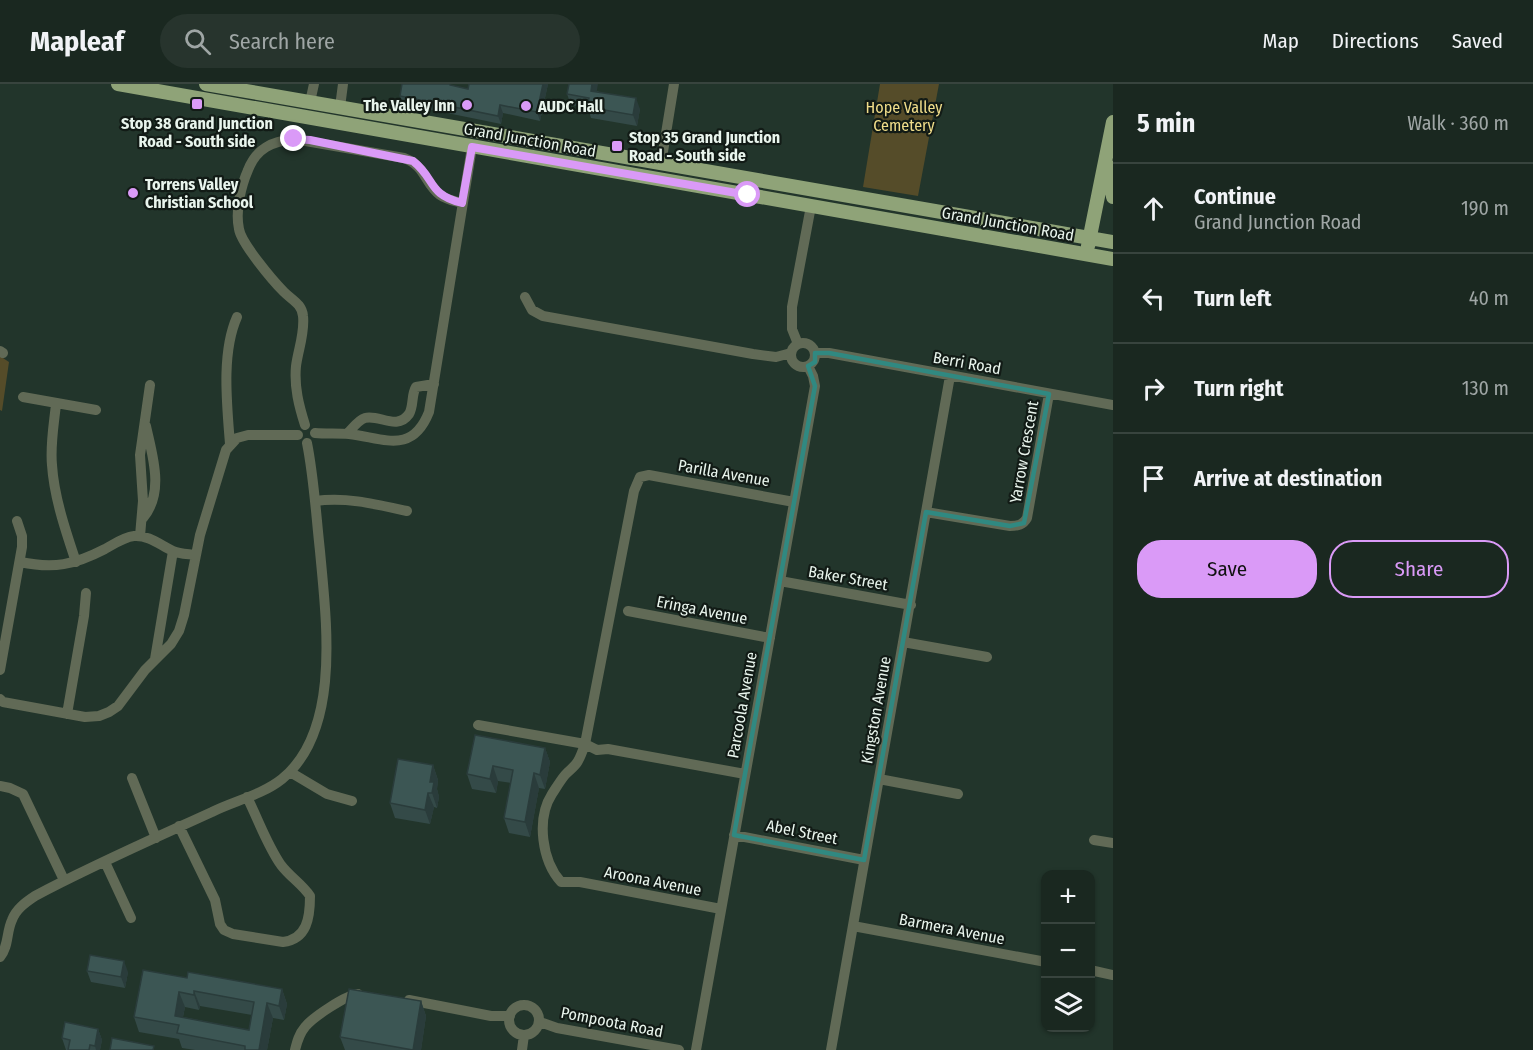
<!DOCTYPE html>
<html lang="en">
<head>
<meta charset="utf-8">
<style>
	:root { --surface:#1a2820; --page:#27342d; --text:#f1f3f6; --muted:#9fa6a5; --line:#38443e; --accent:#da9af7 }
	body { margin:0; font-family:"Fira Sans Condensed",sans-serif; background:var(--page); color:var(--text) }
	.controls { position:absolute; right:18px; bottom:18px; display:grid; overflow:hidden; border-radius:12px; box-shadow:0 2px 4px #0004 }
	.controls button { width:54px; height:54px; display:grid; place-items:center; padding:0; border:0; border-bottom:2px solid var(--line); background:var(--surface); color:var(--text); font:30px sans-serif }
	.stop { position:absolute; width:18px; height:18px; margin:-14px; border:4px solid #da9af7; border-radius:50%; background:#fff }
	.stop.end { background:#da9af7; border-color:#fff; box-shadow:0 2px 6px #0008 }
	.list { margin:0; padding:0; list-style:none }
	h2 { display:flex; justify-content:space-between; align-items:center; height:78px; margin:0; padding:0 24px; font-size:26px }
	h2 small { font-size:20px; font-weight:400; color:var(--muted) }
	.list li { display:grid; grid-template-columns:39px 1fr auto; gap:18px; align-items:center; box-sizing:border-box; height:90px; padding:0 24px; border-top:2px solid var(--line) }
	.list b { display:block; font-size:22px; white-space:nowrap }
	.list p { margin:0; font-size:20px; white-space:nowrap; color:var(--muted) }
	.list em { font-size:20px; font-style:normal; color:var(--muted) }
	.actions { display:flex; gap:12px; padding:18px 24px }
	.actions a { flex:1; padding:14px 0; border:2px solid var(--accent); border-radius:24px; text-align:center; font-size:21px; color:var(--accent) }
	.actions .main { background:var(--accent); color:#111 }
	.icon { flex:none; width:33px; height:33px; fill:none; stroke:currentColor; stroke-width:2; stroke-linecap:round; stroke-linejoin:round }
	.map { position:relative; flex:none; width:1113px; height:966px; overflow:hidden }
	header { display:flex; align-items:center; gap:36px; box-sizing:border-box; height:84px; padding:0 30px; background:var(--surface); border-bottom:2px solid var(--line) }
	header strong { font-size:28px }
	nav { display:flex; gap:33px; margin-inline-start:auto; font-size:21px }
	.search { width:420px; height:54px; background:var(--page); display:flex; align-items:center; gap:15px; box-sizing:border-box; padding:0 21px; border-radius:33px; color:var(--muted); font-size:22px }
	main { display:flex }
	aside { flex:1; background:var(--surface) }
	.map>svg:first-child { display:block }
	.green { fill:#554c29 }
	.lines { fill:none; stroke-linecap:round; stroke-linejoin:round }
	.minor { stroke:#616a56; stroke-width:10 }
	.major { stroke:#8fa378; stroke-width:14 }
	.wall { fill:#344a48; fill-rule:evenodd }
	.shaded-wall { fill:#2a3c3b }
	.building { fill:#3c5654; stroke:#2a3c3b; stroke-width:1.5; fill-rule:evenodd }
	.route { stroke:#da9af7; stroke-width:8 }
	.marked { fill:none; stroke:#308981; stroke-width:4.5; stroke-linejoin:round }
	.poi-dot { fill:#da9af7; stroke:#121b16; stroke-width:2 }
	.labels { text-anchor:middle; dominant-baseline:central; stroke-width:4.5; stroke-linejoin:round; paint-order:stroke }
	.poi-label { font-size:16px; font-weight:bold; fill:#e9f5ed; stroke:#121b16; text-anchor:start }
	.park-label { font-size:16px; fill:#f0dd8a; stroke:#121b16 }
	.street-label { font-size:16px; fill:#e9f5ed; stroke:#121b16 }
</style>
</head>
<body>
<header>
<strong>Mapleaf</strong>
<div class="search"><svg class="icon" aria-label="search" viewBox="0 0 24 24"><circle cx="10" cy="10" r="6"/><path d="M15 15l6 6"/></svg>Search here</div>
<nav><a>Map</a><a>Directions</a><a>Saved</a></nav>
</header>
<main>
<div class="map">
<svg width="1113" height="966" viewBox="0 0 1113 966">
	<rect width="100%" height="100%" fill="#22352b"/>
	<path class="green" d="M880 0H939L918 112 863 103Z
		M0 272 9 278 2 327 0 326Z"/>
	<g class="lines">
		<path class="minor" d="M310 18 314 0
			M340 23 343 0
			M661 80 674 0
			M525 213 532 226 543 232 753 270 776 273 791 269
			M791 271a12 12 0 1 1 24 0a12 12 0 1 1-24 0Z
			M798 260 792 245V223L811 122
			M0 267 3 269
			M815 269H829L1113 321
			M23 313 96 326
			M56 320C54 340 50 361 52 381 54 413 66 448 76 478
			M305 341C299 322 294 303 296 282 298 266 305 249 303 232 302 220 292 216 284 208 273 197 241 159 239 145 235 127 241 102 248 86 256 65 272 57 294 55L404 74C426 82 424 99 440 111 447 116 455 117 462 119
			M315 349C326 350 338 349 349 350 384 354 412 371 429 328L472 63
			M347 350C352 345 358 336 365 334 379 330 397 347 409 330 414 322 411 311 416 303L434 300
			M230 360C227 321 221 269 237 233
			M315 417C348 413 375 420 407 427
			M926 428 1010 442C1018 442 1023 441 1027 434L1049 310
			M143 434C165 408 152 370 146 342
			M140 452 143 417 140 371 150 301
			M20 478C54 485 74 481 105 465 114 460 124 453 134 452 149 451 160 461 173 467 179 470 188 470 195 471
			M780 497 911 521
			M628 527 770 554
			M903 558 987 573
			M155 575 173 467
			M0 586 22 463V452L17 437
			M0 615 3 618 85 633 99 632 109 628 118 622 145 586 171 560 179 547 184 531 200 451 226 366 237 354 248 351H298
			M67 630 84 532 86 509
			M478 641 585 660C583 666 581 672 578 677 575 683 569 686 565 691 560 697 556 704 552 710 536 735 542 777 561 798H580L721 825
			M290 688 327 710 352 717
			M745 690 608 665 597 666 585 660 634 407 640 393 649 391 794 418
			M132 694 156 754
			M879 695 958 710
			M0 702 10 704 23 710 64 796
			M179 742 215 816 220 840 224 846 233 850 283 858C307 855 310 834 310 812 302 800 290 793 281 781 267 761 258 735 247 713
			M734 751 864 776
			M1094 756 1113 759
			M105 778 131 834
			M853 842 1046 878
			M0 873C9 862 6 849 12 836 16 825 26 818 35 812 93 781 153 755 212 728 234 717 262 711 282 695 342 646 326 535 320 467 316 431 314 394 307 359
			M1090 886 1113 891
			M409 916 491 932H510
			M509 936a15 15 0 1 1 30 0a15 15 0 1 1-30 0Z
			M540 938 557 944 679 966
			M295 966C297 958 299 950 305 943 313 933 346 911 358 910
			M522 966 524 951
			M696 966 815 302 813 292 808 282
			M831 966 950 292"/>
		<path class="major" d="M118 0 1113 175
			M206 0 1113 158
			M1108 82 1113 113
			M1088 162 1113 38"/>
	</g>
	<path class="wall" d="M469 0H548L540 37 503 29 501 40 403 20 400 12 455 2 468 5Z
		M597 7 640 25 637 42 591 34 588 24 571 21 567 10Z
		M545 664 550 678 545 705 539 704 530 753 509 749 504 734 511 699 498 697 496 709 472 705 467 690Z
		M433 681 438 696 437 705 439 713 437 724 434 723 430 740 395 734 390 719Z
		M87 887 128 888 125 904 91 898Z
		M187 894 282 905 287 920 284 936 273 934 267 966H195L182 964 179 955 139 948 134 933ZM200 922 252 931 249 946 183 933 185 923 199 926Z
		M421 917 426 932 421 966H345L340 953Z
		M98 945 102 956 100 966H66L62 954Z"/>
	<path class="shaded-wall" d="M543 0H548L540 37 537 28Z
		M592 0H598L595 17 591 7Z
		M636 14 640 25 637 42 633 31Z
		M500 21 503 29 501 40 498 32Z
		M545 664 550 678 545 705 540 691Z
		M433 681 438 696 437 705 439 713 437 724 432 709 430 698Z
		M493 682 498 697 496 709 490 695Z
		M534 689 539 704 530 753 525 738Z
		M428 709 434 723 430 740 425 726Z
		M124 877 128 888 125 904 121 893Z
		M282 905 287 920 284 936 279 922Z
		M194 907 200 922 199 926 194 911Z
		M179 908 185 923 180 946 175 932Z
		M421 917 426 932 421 966H413Z
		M267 919 273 934 267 966H259Z
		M98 945 102 956 100 966H96L95 962Z"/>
	<path class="building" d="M402 0H450V1L468 5 469 0H543L537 28 500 21 498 32 400 12Z
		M569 0H592L591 7 636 14 633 31 587 23 589 14 567 10Z
		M475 651 545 664 540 691 534 689 525 738 504 734 513 686 493 682 490 695 467 690Z
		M398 675 433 681 430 698H434L432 709H428L425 726 390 719Z
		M90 871 124 877 121 893 87 887Z
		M143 886 187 894 188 888 282 905 279 922 267 919 259 966H245V962L177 949 179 941 134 933ZM194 907 254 918 249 946 175 932 179 908 194 911Z
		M349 905 421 917 413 966 340 953Z
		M65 938 98 945 95 962 90 961 89 966H68L70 956 62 954Z
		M112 954 154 962 153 966H110Z"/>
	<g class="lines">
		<path class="route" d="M294 55 310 56 413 77C436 95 427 110 462 119L472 63 748 111"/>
	</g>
	<path class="marked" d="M815 269H829L1049 310 1024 439 1010 442 926 428 864 776 734 751 815 302 808 282 815 278Z"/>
	<g class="poi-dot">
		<rect x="191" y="14" width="12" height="12" rx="3"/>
		<circle cx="467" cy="21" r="6"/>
		<circle cx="526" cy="22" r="6"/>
		<rect x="611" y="56" width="12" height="12" rx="3"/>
		<circle cx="133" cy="109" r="6"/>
	</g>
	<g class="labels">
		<g class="poi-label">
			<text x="455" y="21" text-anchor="end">The Valley Inn</text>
			<text x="538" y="22">AUDC Hall</text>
			<text x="197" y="39" text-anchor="middle">Stop 38 Grand Junction<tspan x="197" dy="18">Road - South side</tspan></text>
			<text x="629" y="53">Stop 35 Grand Junction<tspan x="629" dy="18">Road - South side</tspan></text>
			<text x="145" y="100">Torrens Valley<tspan x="145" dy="18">Christian School</tspan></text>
		</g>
		<g class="park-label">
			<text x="904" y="23">Hope Valley<tspan x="904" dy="18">Cemetery</tspan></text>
		</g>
		<g class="street-label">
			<text transform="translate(530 56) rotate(10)">Grand Junction Road</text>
			<text transform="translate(1008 140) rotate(10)">Grand Junction Road</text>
			<text transform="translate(967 279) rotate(10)">Berri Road</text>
			<text transform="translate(1024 368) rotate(-80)">Yarrow Crescent</text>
			<text transform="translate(724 389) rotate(10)">Parilla Avenue</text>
			<text transform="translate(848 494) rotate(10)">Baker Street</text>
			<text transform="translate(702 526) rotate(11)">Eringa Avenue</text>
			<text transform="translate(742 621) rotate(-80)">Parcoola Avenue</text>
			<text transform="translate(876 626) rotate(-80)">Kingston Avenue</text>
			<text transform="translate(802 748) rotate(11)">Abel Street</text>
			<text transform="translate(653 797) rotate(11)">Aroona Avenue</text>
			<text transform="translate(952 845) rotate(11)">Barmera Avenue</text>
			<text transform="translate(612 938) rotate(11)">Pompoota Road</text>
		</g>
	</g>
</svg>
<div class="controls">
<button>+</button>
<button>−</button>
<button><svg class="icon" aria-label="layers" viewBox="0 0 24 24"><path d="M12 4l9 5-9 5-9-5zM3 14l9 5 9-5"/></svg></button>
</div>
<div class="stop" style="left:748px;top:111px"></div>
<div class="stop end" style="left:294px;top:55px"></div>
</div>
<aside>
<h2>5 min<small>Walk · 360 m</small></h2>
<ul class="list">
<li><svg class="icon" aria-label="ahead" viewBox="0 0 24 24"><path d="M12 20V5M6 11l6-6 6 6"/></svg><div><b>Continue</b><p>Grand Junction Road</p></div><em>190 m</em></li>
<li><svg class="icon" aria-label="left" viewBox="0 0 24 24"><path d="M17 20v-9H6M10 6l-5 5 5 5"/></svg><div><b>Turn left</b></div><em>40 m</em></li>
<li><svg class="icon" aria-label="right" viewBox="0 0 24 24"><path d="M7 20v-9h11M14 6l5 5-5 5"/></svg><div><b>Turn right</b></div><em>130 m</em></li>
<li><svg class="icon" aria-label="arrive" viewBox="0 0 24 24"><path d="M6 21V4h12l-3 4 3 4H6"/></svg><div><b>Arrive at destination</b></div></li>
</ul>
<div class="actions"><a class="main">Save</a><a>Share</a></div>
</aside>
</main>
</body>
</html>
